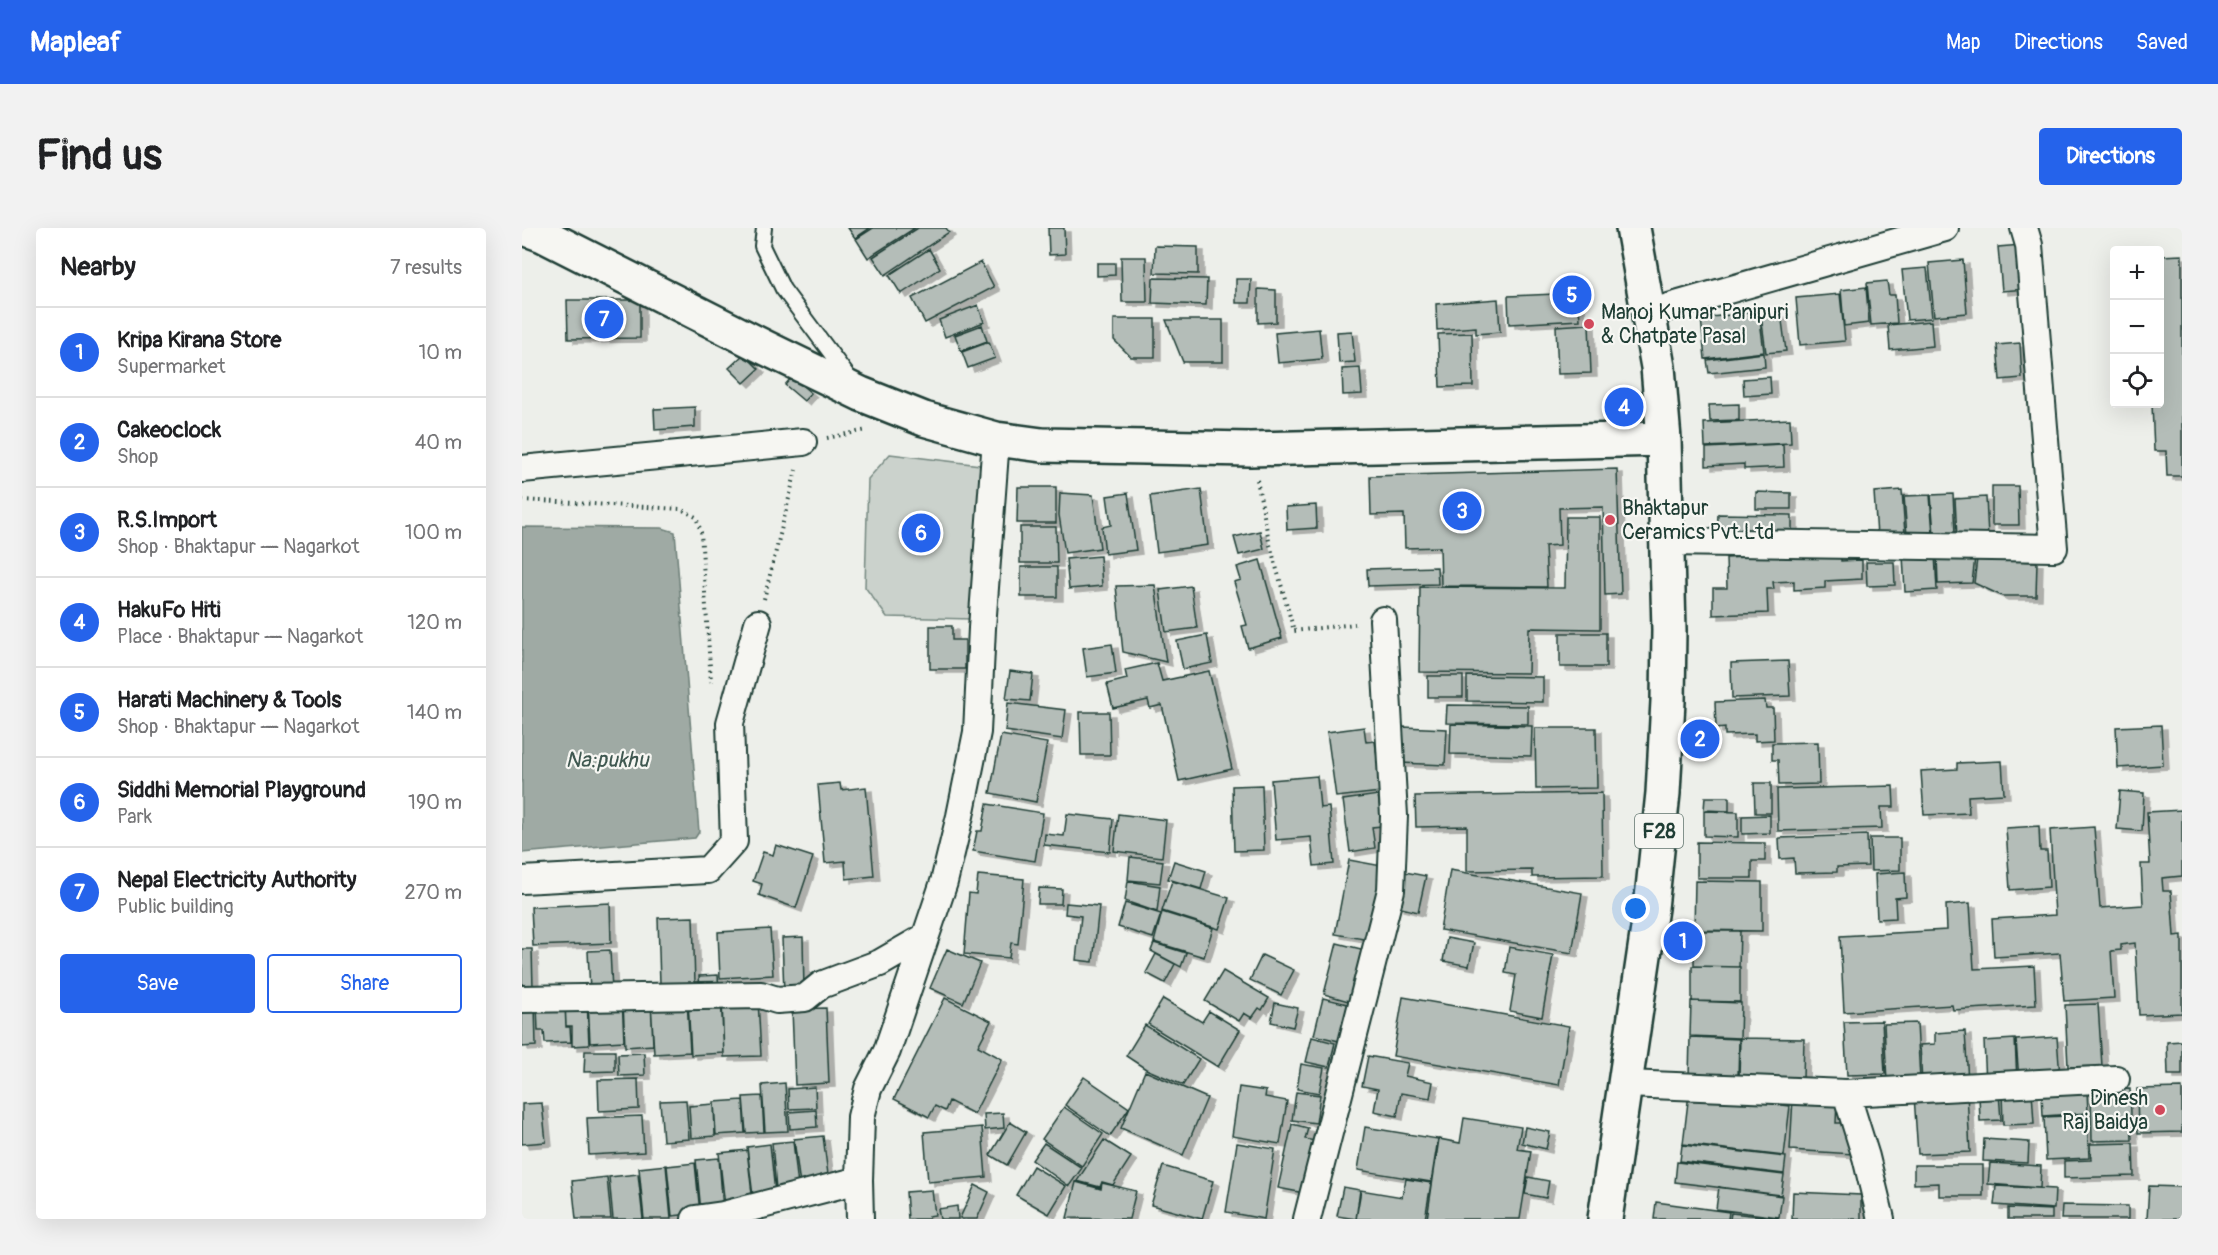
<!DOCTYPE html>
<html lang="en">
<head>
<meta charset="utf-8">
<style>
	:root { --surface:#fff; --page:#f2f2f2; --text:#202124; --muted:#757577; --line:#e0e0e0; --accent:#2563eb }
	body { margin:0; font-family:Pangolin,sans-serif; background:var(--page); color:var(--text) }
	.controls { position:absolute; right:18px; top:18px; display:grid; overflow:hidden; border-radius:6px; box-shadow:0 6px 24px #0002 }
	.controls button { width:54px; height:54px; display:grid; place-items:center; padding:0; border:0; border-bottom:2px solid var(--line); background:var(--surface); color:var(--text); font:30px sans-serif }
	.you { position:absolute; left:1114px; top:681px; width:21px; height:21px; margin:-15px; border:4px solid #fff; border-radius:50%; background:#1a73e8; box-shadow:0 0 0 9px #1a73e833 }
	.badge { display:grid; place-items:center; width:39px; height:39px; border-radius:50%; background:var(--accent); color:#fff; font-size:20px; font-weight:700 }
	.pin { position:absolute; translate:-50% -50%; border:3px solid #fff; box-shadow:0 2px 6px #0006 }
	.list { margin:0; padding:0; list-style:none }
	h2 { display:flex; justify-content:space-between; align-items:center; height:78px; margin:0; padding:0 24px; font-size:26px }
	h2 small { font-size:20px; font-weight:400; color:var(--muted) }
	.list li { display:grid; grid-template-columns:39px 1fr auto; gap:18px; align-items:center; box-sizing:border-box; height:90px; padding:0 24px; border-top:2px solid var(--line) }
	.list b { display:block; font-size:22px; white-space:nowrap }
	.list p { margin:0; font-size:20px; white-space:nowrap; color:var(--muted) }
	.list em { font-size:20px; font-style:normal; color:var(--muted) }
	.actions { display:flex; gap:12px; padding:18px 24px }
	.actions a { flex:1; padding:14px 0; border:2px solid var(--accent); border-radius:6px; text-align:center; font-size:21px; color:var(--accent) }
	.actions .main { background:var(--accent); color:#fff }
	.icon { flex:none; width:33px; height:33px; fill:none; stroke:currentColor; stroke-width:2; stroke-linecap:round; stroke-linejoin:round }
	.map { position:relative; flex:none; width:1660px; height:991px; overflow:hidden; border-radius:6px }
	header { display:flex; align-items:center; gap:36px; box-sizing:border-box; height:84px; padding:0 30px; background:var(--accent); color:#fff }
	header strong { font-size:28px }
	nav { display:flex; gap:33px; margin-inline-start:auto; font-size:21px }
	.intro { display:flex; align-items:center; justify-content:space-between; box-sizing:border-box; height:144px; padding:0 36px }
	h1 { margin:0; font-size:42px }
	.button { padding:15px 27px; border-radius:6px; background:var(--accent); color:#fff; font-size:21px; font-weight:700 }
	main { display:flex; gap:36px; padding:0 36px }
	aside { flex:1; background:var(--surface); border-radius:6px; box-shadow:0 6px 24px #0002 }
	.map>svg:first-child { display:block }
	.green { fill:#cbd2cc; stroke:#758880; stroke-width:1.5 }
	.water { fill:#9faaa4; stroke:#6c7e77; stroke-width:1.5 }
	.building { fill:#b4bdb8; stroke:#1f3d34; stroke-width:1.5; filter:url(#shadow) }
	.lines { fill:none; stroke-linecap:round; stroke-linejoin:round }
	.lane-casing { stroke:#1f3d34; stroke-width:18 }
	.street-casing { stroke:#1f3d34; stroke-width:30 }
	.primary-casing { stroke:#1f3d34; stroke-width:38 }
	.path { stroke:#1f3d34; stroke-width:4; stroke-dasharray:1.5 4.5; stroke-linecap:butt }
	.lane { stroke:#f6f6f2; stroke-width:14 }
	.street { stroke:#f6f6f2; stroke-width:26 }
	.primary { stroke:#f6f6f2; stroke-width:33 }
	.poi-dot { fill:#d1495b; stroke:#f6f6f2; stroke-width:2 }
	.labels { text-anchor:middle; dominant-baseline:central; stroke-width:4.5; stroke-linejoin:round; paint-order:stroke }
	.shield { fill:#f6f6f2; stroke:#60746d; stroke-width:1.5 }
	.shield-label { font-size:20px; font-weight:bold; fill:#1f3d34 }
	.poi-label { font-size:21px; fill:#1f3d34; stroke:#f6f6f2; text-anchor:start }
	.water-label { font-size:22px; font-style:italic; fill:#3f5850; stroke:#f6f6f2 }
</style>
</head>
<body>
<header>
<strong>Mapleaf</strong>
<nav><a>Map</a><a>Directions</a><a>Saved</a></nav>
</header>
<div class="intro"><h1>Find us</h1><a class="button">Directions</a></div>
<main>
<aside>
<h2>Nearby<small>7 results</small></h2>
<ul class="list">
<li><span class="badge">1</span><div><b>Kripa Kirana Store</b><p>Supermarket</p></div><em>10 m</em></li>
<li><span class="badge">2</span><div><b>Cakeoclock</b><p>Shop</p></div><em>40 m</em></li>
<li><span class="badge">3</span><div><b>R.S.Import</b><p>Shop · Bhaktapur — Nagarkot</p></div><em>100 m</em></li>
<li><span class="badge">4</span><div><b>HakuFo Hiti</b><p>Place · Bhaktapur — Nagarkot</p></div><em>120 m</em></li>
<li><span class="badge">5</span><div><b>Harati Machinery &amp; Tools</b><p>Shop · Bhaktapur — Nagarkot</p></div><em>140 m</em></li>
<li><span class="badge">6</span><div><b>Siddhi Memorial Playground</b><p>Park</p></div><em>190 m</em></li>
<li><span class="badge">7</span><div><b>Nepal Electricity Authority</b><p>Public building</p></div><em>270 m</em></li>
</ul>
<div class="actions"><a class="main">Save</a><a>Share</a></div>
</aside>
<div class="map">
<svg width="1660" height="991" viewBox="0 0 1660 991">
	<defs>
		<filter id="shadow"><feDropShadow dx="6" dy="4" stdDeviation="0" flood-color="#0004"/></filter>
	</defs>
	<rect width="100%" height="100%" fill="#edefea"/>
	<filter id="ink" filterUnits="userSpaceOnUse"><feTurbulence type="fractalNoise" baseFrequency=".0167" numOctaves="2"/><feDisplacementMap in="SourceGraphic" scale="12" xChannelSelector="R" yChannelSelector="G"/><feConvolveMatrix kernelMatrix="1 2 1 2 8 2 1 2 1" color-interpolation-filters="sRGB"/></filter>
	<g filter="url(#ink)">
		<path class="green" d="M368 226 458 237 450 391 365 389 343 359 346 251Z"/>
		<path class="water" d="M0 299 140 300 153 304 177 604 173 610 0 625Z"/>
		<path class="building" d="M326 0H348L333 10Z
			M351 0H393L346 30 334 11Z
			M396 0H424L427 4 363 47 351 29Z
			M526 0H542L543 26 527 27Z
			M1499 17 1504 61 1480 63 1476 19Z
			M633 18 676 19V46L632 45Z
			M407 21 418 40 379 66 367 47Z
			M1660 27V248H1645L1644 223H1632L1630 176H1638V59H1639L1638 28Z
			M599 29H624L625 74H600Z
			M1441 32 1445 85 1412 88 1407 35Z
			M459 34 472 59 403 95 390 70Z
			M575 35H593V47L575 48Z
			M1405 40 1410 90 1385 92 1380 42Z
			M631 50 685 51 684 77 630 75Z
			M714 51H729L728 75H714Z
			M1365 53 1367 67H1373L1375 95 1349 97 1345 55Z
			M1344 59 1347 95 1322 98 1319 62Z
			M736 61 754 62V94L736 95Z
			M1056 65 1058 92 987 96 986 68Z
			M1318 66 1323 113 1278 117 1274 70Z
			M976 71 978 104 954 106V99L915 102 914 76Z
			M45 72H118V110L46 111Z
			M456 77 462 94 423 109 417 92Z
			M1237 84 1242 124 1183 131 1179 90Z
			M1259 85 1264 123 1244 125 1239 87Z
			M592 91H633V129H609L592 112Z
			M644 92H701V134H661Z
			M1409 93 1411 118 1368 122 1366 97Z
			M1067 96 1069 145 1036 146 1034 98Z
			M460 97 465 113 439 123 433 107Z
			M797 101 800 131 756 135 753 105Z
			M830 103 833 134 817 135 815 104Z
			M950 105 951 158 918 159 916 106Z
			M467 114 473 130 446 140 440 124Z
			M1498 115 1500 150 1478 152 1475 117Z
			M1242 125 1243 139 1187 145 1185 132Z
			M222 126 237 141 222 155 207 140Z
			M838 140 840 166 821 167 820 141Z
			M270 149 289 165 282 173 263 157Z
			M1248 149 1249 166 1222 168 1221 151Z
			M1105 162 1112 193 1099 196 1092 165Z
			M1217 176V192L1188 193 1187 177Z
			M173 179V199L133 202 132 181Z
			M1268 191 1269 215 1183 219 1182 195Z
			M1261 216 1262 239 1222 241V236L1184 238V220Z
			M1095 241 1099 366 1083 367 1081 279 1037 280 1038 317 1023 318 1025 359 919 358 918 319 883 320 882 286 849 287 848 248Z
			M1470 258H1496L1497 297H1470Z
			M496 259H534V295H495Z
			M679 261 686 317 635 324 628 268Z
			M1380 262 1383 306 1355 308 1352 264Z
			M1234 264 1269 265V281H1234Z
			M538 265 571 267 578 320 543 325 537 287Z
			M606 265 614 322 583 326 580 299 589 297 585 268Z
			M1431 266 1433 306 1412 307 1409 267Z
			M1408 267 1411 306 1385 308 1382 268Z
			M1464 269 1466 308 1435 310 1433 271Z
			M794 277 795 300 765 302 764 279Z
			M1196 286 1270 287V310L1195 309Z
			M1044 289H1078V401L1007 400 1006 445 897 444 898 359 1043 360Z
			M498 299H534L535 335H498Z
			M738 303 742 321 717 327 712 309Z
			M1319 325V333L1340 332V351L1303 353V360L1272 362V353L1251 354 1252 361H1245L1246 385 1191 387V360H1205L1204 330Z
			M1413 326 1415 362 1383 364 1381 327Z
			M1415 327 1453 329 1450 355 1416 356Z
			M578 328 580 358 547 361 544 331Z
			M1455 331 1515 334 1514 368H1480L1452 355Z
			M738 332 760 410 726 420 720 398 725 397 712 354 719 352 715 339Z
			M1344 334H1372L1373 357 1345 358Z
			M499 339H535V369H499Z
			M915 339 916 356 846 358 845 341Z
			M633 357 644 434 601 424 594 358Z
			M669 358 675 400 644 404 638 362Z
			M408 398H430V412H443V441H408Z
			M1038 405H1084V439H1038Z
			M685 407 690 435 661 441 655 413Z
			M590 416 594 445 565 449 561 420Z
			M1266 433 1268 468 1210 470 1209 435Z
			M635 435 640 453 687 443 710 541 657 553 640 477 628 480 626 472 591 480 585 456 605 451 603 442Z
			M488 443 511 446 508 473 484 471Z
			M906 448H941V469H906Z
			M945 448 1021 449V474L945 473Z
			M1243 472 1244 480H1251L1252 512 1233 513V506L1203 507V500L1194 501 1193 474Z
			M486 475 544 482 540 511 483 503Z
			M925 477 1006 478V496L924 495Z
			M558 484H587L588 527H559Z
			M929 496 1010 498 1009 528 928 526Z
			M1639 497 1641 537 1596 540 1594 499Z
			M842 499 844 514 853 513 859 564 814 569 805 504Z
			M881 499 925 501 923 537 879 535Z
			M1013 500H1074L1075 560 1014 561Z
			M479 507 525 515 514 574 468 565Z
			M1296 514 1297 556 1257 557 1256 532H1250V515Z
			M1480 533 1482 566 1446 568 1447 585 1402 587 1399 543 1435 541V535Z
			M795 548 798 580 807 579 812 636 792 638 789 609 754 612 749 552Z
			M318 555 319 562 344 559 352 648 324 651 323 633 303 635 296 557Z
			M1232 555H1249V585H1233Z
			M740 557 742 622 712 623 710 558Z
			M1371 558 1372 579H1359L1360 600 1256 603 1255 561Z
			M1598 563 1622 565 1620 603 1595 601Z
			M1080 565 1081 648 1010 649V642L945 643V598L894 599 893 568Z
			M856 567 860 598 850 599 853 620 828 624 821 572Z
			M1183 569H1207V583L1182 582Z
			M465 576 521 585 513 633 451 623 455 603H460Z
			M1660 582V648L1640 650 1641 663H1649L1652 708 1660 707V785L1617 787 1613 715 1599 717V722L1589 723 1592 770 1542 773 1538 725 1472 729 1470 691 1533 687 1528 602 1572 599 1578 680 1621 677 1619 636H1628L1625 584Z
			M1182 583 1216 584V609L1182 608Z
			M545 586 591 591 588 624 522 617 523 606 542 608Z
			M596 586 644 592 640 629 592 623Z
			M1248 587V605L1220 606V588Z
			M1517 598 1518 623H1525L1527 659 1488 662 1484 600Z
			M1345 607 1346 638 1315 639V644L1273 645 1272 630 1258 631 1257 610Z
			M1348 610H1378V642L1349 643Z
			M1175 614 1243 615V633H1230V650H1175Z
			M254 617 291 629 274 680 237 667 240 656 231 653 241 624 251 627Z
			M608 629 641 633 638 655 606 652Z
			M827 632 860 638 847 712 813 706Z
			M652 633 684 643 679 661 646 651Z
			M928 642 1060 665 1050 725 918 702Z
			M883 644 904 648 896 684 875 679Z
			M1383 644 1384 669 1373 670 1374 690 1355 691 1353 646Z
			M456 647 502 651 496 716 489 715 487 730 442 726 447 665 454 666Z
			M606 653 638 658 635 684 603 673Z
			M650 653 707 670 697 701 640 683Z
			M1173 653 1240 654V703L1172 702Z
			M517 660 540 661 539 676H516Z
			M88 675 89 715 11 718 9 679Z
			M544 675 577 678 571 734 554 732 559 688 543 686Z
			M603 675 639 686 631 710 596 699Z
			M1448 675 1452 741 1512 738 1514 777 1431 782 1430 777 1322 784 1318 708 1425 702 1424 677Z
			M640 684 691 700 682 729 632 714Z
			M171 689 173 755 138 756 136 690Z
			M248 701 251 747 198 750 196 704Z
			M1172 703H1218L1217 739 1172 738Z
			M281 709 282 764 262 765 260 710Z
			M925 710 952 715 947 738 921 733Z
			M632 715 664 725 659 739 629 723Z
			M815 715 847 723 833 775 802 766Z
			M987 719 1031 727 1020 789 988 783 994 747 983 745Z
			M0 721H10L11 760H0Z
			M425 721 458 735 441 775 408 760Z
			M88 722 90 763 68 764 66 723Z
			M634 726 653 736 643 755 624 745Z
			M740 727 772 742 759 767 728 752Z
			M1170 738 1218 739V774L1170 773Z
			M701 743 747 770 740 782 737 780 730 790 722 785 717 793 683 773Z
			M196 747 197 763H178L177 748Z
			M881 769 1047 798 1037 857 871 828Z
			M100 770 102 813 68 815 66 772Z
			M199 770 202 825 169 827 166 772Z
			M423 770 469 793 456 818 480 831 452 886 427 873 423 883 413 878 407 889 372 871Z
			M801 770 830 777 821 814 792 807Z
			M236 771 239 828 202 829 200 772Z
			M641 771 680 794 687 783 718 802 696 839 626 796Z
			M65 772 67 817 50 818V798H44L43 773Z
			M165 772 168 824 132 826 129 774Z
			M129 773 131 817 103 819 101 774Z
			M1169 773 1219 775 1218 810 1168 808Z
			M753 775 776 780 771 799 749 794Z
			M1576 776 1580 838 1546 839 1543 777Z
			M0 777H13L14 818 0 819Z
			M43 777 44 799H48L49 814 23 815 22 803H16L15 778Z
			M304 780 307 855 273 857 270 781Z
			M1360 793 1363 846 1325 847 1322 794Z
			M1395 795 1398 852 1365 854 1362 796Z
			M623 797 677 831 661 857 624 841 604 828Z
			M1443 803 1446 854 1400 856 1398 817 1413 816V805Z
			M790 809 813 815 807 839 784 834Z
			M1168 809 1217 811 1216 849 1167 848Z
			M1535 809 1538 849 1497 852 1494 812Z
			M1218 810 1282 811 1281 851 1217 850Z
			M1493 811 1495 853 1464 855 1462 813Z
			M1660 813V847H1646L1645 814Z
			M63 823H93V843L62 844Z
			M122 825 123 847 97 848 96 826Z
			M846 828 886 835 883 848 911 854 908 870 879 865 875 888 852 883 856 861 840 858Z
			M779 836 802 840 797 865 775 861Z
			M623 843 685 870 661 927 599 900Z
			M562 849 607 880 588 908 543 877Z
			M116 851 117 881 77 883 76 852Z
			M263 855 266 903 243 904 240 857Z
			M293 859 294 880 267 881 266 861Z
			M717 859 744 863 743 869 765 873 758 916 710 908Z
			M1660 860V904L1616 905 1615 861Z
			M1608 861 1610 912 1570 913 1569 862Z
			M1565 862 1566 885 1521 888 1520 866Z
			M1510 863 1512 896 1481 897 1480 865Z
			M774 864 798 867 794 895 770 892Z
			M1445 864 1448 924 1396 926 1392 868Z
			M1167 865 1268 878 1262 928 1161 916Z
			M1477 865 1479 892 1458 893 1457 866Z
			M240 868 242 904 224 905 221 869Z
			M1271 870 1315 873 1314 895H1322L1331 926 1268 922Z
			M164 872 167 911 141 913 138 873Z
			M221 872 223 905 194 907 192 874Z
			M20 875 24 914 0 916V876Z
			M192 876 193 908 169 910 167 878Z
			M542 879 581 906 560 938 520 911Z
			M294 882 295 899 268 901 267 884Z
			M481 885 482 900 463 902 462 886Z
			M1565 887 1567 930 1524 932 1522 889Z
			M120 888 122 924 67 927 65 890Z
			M942 890 999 899 995 921 1009 923 998 991H905L917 911 938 915Z
			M488 894 504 904 485 937 468 927Z
			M770 896 786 900 783 911 793 913 782 965 756 960Z
			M460 899 464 949 406 954 402 904Z
			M843 899 916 911 909 954 836 942Z
			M1003 899 1028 904 1024 921 1000 915Z
			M301 908 307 954 278 957 272 911Z
			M1462 911 1507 914 1506 935 1461 933Z
			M582 912 609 929 591 957 580 954 578 959 555 953Z
			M271 913 276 958 254 961 250 915Z
			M522 915 560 940 547 958 510 932Z
			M715 915 753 921 742 991 704 984Z
			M1611 915 1612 948 1542 950V933L1569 932 1568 916Z
			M248 916 253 965 231 968 225 919Z
			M1160 917 1264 929 1262 946 1158 933Z
			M225 922 231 975 203 978 197 925Z
			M197 930 201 982 179 984 174 932Z
			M1155 934 1262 947 1259 967 1153 954Z
			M173 935 178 985 150 988 145 938Z
			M1468 935 1519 938 1518 960 1466 956Z
			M144 937 149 991H122L117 940Z
			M1392 937H1461V968H1417V955L1392 956Z
			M511 938 544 958 527 986 494 967Z
			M641 938 691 953 680 991 629 977Z
			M116 946 121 991H91L87 949Z
			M85 949 89 991H54L50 953Z
			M1006 949 1027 953 1024 970 1003 966Z
			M884 951 909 955 903 991H834L839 962 880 969Z
			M554 954 579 961 580 955 614 963 607 991 545 990Z
			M453 957 467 964 455 991H440L438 990Z
			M1474 958 1533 961 1532 981 1472 977Z
			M1627 958 1660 959V991H1625Z
			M821 959 838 962 834 991 815 988Z
			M1197 959 1260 968 1257 989 1194 981Z
			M410 962 413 987 407 988V991H386L384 964Z
			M1271 964 1339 967V991H1270Z
			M1134 974 1207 984 1206 991H1132Z
			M1540 977 1606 978V991H1539Z
			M435 978 436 991H418L416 981Z
			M1486 980 1530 982V991H1486Z
			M1209 985 1256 990V991H1208Z"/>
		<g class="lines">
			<defs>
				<path id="lane" d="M242 0 240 18 261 61 328 151"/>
				<path id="street" d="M1126 85 1423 0
					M0 241 281 214
					M1144 314 1532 320 1507 17 1502 0
					M0 652 186 642 212 613 208 495 236 395
					M0 771 239 767 255 772 283 770 299 757 358 735 403 709
					M1104 856 1324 865 1594 851
					M1324 865 1344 929 1359 991
					M173 991 201 987 337 952
					M338 991 337 952 339 889 346 861 365 823 422 654 438 588 455 504 460 400 474 211
					M785 991 869 662 872 588 861 392"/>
				<path id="primary" d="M2 0 21 7 244 120 339 166 402 191 474 211 520 217 728 221 1142 211
					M1083 991 1129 680 1141 565 1146 473 1147 402 1142 211 1136 139 1111 0"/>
			</defs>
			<use href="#lane" class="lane-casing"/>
			<use href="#street" class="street-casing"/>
			<use href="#primary" class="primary-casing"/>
			<path class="path" d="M305 210 345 202
				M735 252 747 313 772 403 833 396
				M0 272 159 281 174 289 179 304 189 454
				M242 371 274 242"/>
			<use href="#lane" class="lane"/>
			<use href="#street" class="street"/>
			<use href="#primary" class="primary"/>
		</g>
	</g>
	<g class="poi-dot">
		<circle cx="1067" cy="96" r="6"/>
		<circle cx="1088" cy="292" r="6"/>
		<circle cx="1638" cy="882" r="6"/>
	</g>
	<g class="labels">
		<rect class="shield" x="1113" y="586" width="48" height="34" rx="4.5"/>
		<g class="shield-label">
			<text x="1137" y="603">F28</text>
		</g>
		<g class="poi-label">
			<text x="1079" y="84">Manoj Kumar Panipuri<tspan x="1079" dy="24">&amp; Chatpate Pasal</tspan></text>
			<text x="1100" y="280">Bhaktapur<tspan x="1100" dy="24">Ceramics Pvt.Ltd</tspan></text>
			<text x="1626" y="870" text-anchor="end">Dinesh<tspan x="1626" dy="24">Raj Baidya</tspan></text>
		</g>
		<g class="water-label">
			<text x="85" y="532">Na:pukhu</text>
		</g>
	</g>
</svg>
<div class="controls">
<button>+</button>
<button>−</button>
<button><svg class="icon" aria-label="locate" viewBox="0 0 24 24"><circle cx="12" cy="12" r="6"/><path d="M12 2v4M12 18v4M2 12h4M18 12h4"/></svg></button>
</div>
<div class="you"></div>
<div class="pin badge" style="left:1161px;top:713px">1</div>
<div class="pin badge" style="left:1178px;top:511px">2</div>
<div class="pin badge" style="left:940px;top:283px">3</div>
<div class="pin badge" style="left:1102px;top:179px">4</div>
<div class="pin badge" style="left:1050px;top:67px">5</div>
<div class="pin badge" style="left:399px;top:305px">6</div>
<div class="pin badge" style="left:82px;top:91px">7</div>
</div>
</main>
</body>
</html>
